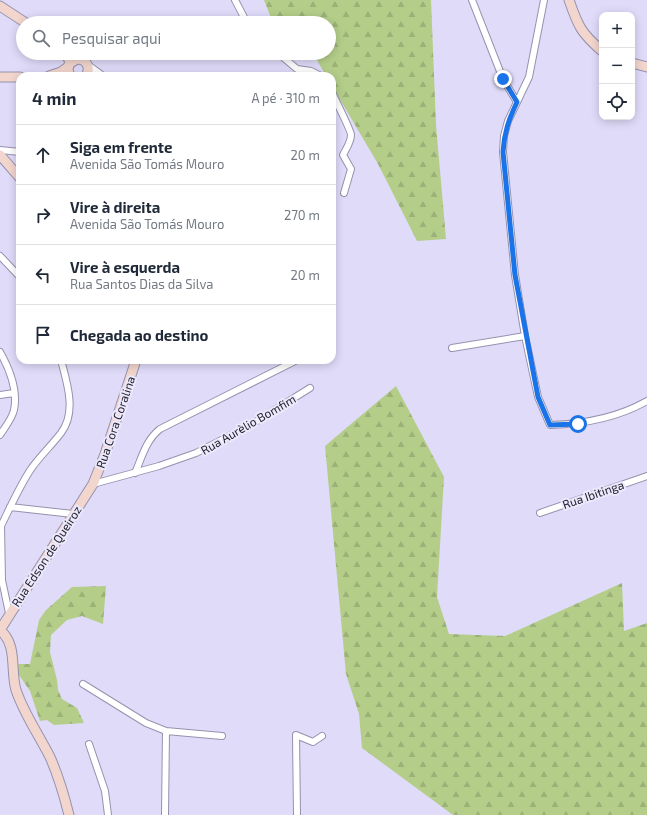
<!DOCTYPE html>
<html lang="pt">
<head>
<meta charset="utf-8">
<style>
	:root { --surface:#fff; --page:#f2f2f3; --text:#1f2937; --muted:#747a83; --line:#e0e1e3 }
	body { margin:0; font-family:"Exo 2",sans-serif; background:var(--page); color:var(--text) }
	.controls { position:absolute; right:12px; top:12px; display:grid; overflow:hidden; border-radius:8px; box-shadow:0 2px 10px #0003 }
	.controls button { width:36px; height:36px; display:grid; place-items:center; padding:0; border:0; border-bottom:1px solid var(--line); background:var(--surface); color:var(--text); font:20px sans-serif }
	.stop { position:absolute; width:12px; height:12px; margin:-9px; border:3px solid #1a73e8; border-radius:50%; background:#fff }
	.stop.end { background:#1a73e8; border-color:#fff; box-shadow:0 1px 4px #0008 }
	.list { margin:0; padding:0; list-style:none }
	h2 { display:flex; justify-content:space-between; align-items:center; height:52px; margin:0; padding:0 16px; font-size:17px }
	h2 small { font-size:13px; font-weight:400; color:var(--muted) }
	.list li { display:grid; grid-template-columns:26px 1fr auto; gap:12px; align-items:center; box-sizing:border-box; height:60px; padding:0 16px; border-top:1px solid var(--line) }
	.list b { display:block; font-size:15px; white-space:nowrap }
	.list p { margin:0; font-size:13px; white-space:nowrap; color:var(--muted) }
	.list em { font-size:13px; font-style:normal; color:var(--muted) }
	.icon { flex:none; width:22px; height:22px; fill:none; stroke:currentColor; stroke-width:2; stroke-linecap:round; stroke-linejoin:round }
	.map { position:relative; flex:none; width:647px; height:815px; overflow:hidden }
	.search { position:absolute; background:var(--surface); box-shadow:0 2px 10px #0003; left:16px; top:16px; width:320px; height:44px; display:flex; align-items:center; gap:10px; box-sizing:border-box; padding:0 14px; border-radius:22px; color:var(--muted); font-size:15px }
	.panel { position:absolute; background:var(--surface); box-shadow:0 2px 10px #0003; left:16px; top:72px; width:320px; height:292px; border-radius:12px }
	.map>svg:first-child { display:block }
	.forest { fill:url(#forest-firs) }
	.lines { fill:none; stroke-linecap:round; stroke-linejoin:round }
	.street-casing { stroke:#9692ae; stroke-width:8 }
	.secondary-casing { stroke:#9692ae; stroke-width:11 }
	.street { stroke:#fff; stroke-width:6 }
	.secondary { stroke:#f2d6ce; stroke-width:9 }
	.route { stroke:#1a73e8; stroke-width:5 }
	.labels { text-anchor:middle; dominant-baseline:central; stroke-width:4; stroke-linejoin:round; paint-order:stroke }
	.street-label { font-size:12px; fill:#24222e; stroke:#ece9fc }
</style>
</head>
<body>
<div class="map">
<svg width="647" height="815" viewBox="0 0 647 815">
	<defs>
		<pattern id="forest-firs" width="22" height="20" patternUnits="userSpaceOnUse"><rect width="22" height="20" fill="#b4ce8a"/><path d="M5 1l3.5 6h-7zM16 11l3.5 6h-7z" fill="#9bb177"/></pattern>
	</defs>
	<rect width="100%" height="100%" fill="#dfdbf9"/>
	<path class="forest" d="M264 0H431L436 125 446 239 417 241 378 164 332 86V76H326L313 53H329V23H273Z
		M396 386 444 477 437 597 449 634 505 636 622 583 624 631 647 623V815H453L362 748 359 714 346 674 325 446Z
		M106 586 103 624 82 616 67 620 51 635 50 652 57 680 58 690 62 699 77 708 84 723 54 725 47 720 40 721 30 691 19 675 16 664H30L39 620 46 610 72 587Z"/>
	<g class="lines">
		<defs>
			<path id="street" d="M235 0 247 23
				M472 0 503 79 517 102
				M544 0 529 77 508 121 504 136 503 152 515 275 525 336 538 397 550 425C584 424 617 418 647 401
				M278 53 297 69 311 71 321 76
				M88 65 103 76
				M332 92C335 100 351 130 351 135 351 142 346 149 343 155L351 169 344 193
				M0 150 20 152
				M0 256 20 277
				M452 348 525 336
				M0 352C9 368 18 391 14 410 12 419 5 427 0 435
				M0 395 14 393
				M135 473C142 457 146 440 160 429L297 360
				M93 484 159 466 196 453 249 426 310 388
				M10 507 73 514
				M540 513 647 476
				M1 526 2 580 9 613
				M0 528C10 508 19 487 31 469 40 456 51 446 61 433 77 412 67 383 61 360
				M83 684 146 723 166 731 222 736
				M89 744 105 791 108 815
				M165 815 166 731
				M297 815 296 735 313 742 322 736"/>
			<path id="secondary" d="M569 0C578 26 581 33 602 51
				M0 6 26 23
				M64 53 71 62
				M632 63 647 67
				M49 76 61 72 68 67
				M70 76 68 70 69 64 77 59C87 59 91 68 86 76
				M0 77H20
				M0 155 20 178
				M0 630 93 484 105 454 136 360
				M0 630C18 645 10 670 16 690 24 714 39 735 50 757 58 775 64 795 69 815"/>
		</defs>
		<use href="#street" class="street-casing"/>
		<use href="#secondary" class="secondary-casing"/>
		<use href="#street" class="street"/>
		<use href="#secondary" class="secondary"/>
	</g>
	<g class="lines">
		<path class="route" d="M503 79 517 102C509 119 504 133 503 152L515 275 538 397 550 425 578 424"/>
	</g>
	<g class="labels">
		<g class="street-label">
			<text transform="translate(115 422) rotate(-71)">Rua Cora Coralina</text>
			<text transform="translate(248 424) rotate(-30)">Rua Aurèlio Bomfim</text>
			<text transform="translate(593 494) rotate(-19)">Rua Ibitinga</text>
			<text transform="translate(46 556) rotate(-57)">Rua Edson de Queiroz</text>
		</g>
	</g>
</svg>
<div class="controls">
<button>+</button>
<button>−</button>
<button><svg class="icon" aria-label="locate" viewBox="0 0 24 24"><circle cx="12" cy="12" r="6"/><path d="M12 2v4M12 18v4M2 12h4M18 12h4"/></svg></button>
</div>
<div class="stop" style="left:578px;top:424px"></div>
<div class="stop end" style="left:503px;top:79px"></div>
<div class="search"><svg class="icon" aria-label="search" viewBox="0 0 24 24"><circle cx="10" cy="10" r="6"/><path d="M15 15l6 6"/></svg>Pesquisar aqui</div>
<section class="panel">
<h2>4 min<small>A pé · 310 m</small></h2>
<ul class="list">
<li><svg class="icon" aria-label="ahead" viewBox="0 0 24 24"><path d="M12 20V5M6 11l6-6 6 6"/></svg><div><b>Siga em frente</b><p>Avenida São Tomás Mouro</p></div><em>20 m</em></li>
<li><svg class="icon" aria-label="right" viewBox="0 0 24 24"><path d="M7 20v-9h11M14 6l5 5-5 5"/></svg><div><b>Vire à direita</b><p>Avenida São Tomás Mouro</p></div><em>270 m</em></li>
<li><svg class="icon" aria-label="left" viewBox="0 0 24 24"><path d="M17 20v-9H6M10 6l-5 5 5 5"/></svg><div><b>Vire à esquerda</b><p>Rua Santos Dias da Silva</p></div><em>20 m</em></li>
<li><svg class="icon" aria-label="arrive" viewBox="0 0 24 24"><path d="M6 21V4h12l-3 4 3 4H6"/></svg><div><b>Chegada ao destino</b></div></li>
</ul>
</section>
</div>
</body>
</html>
